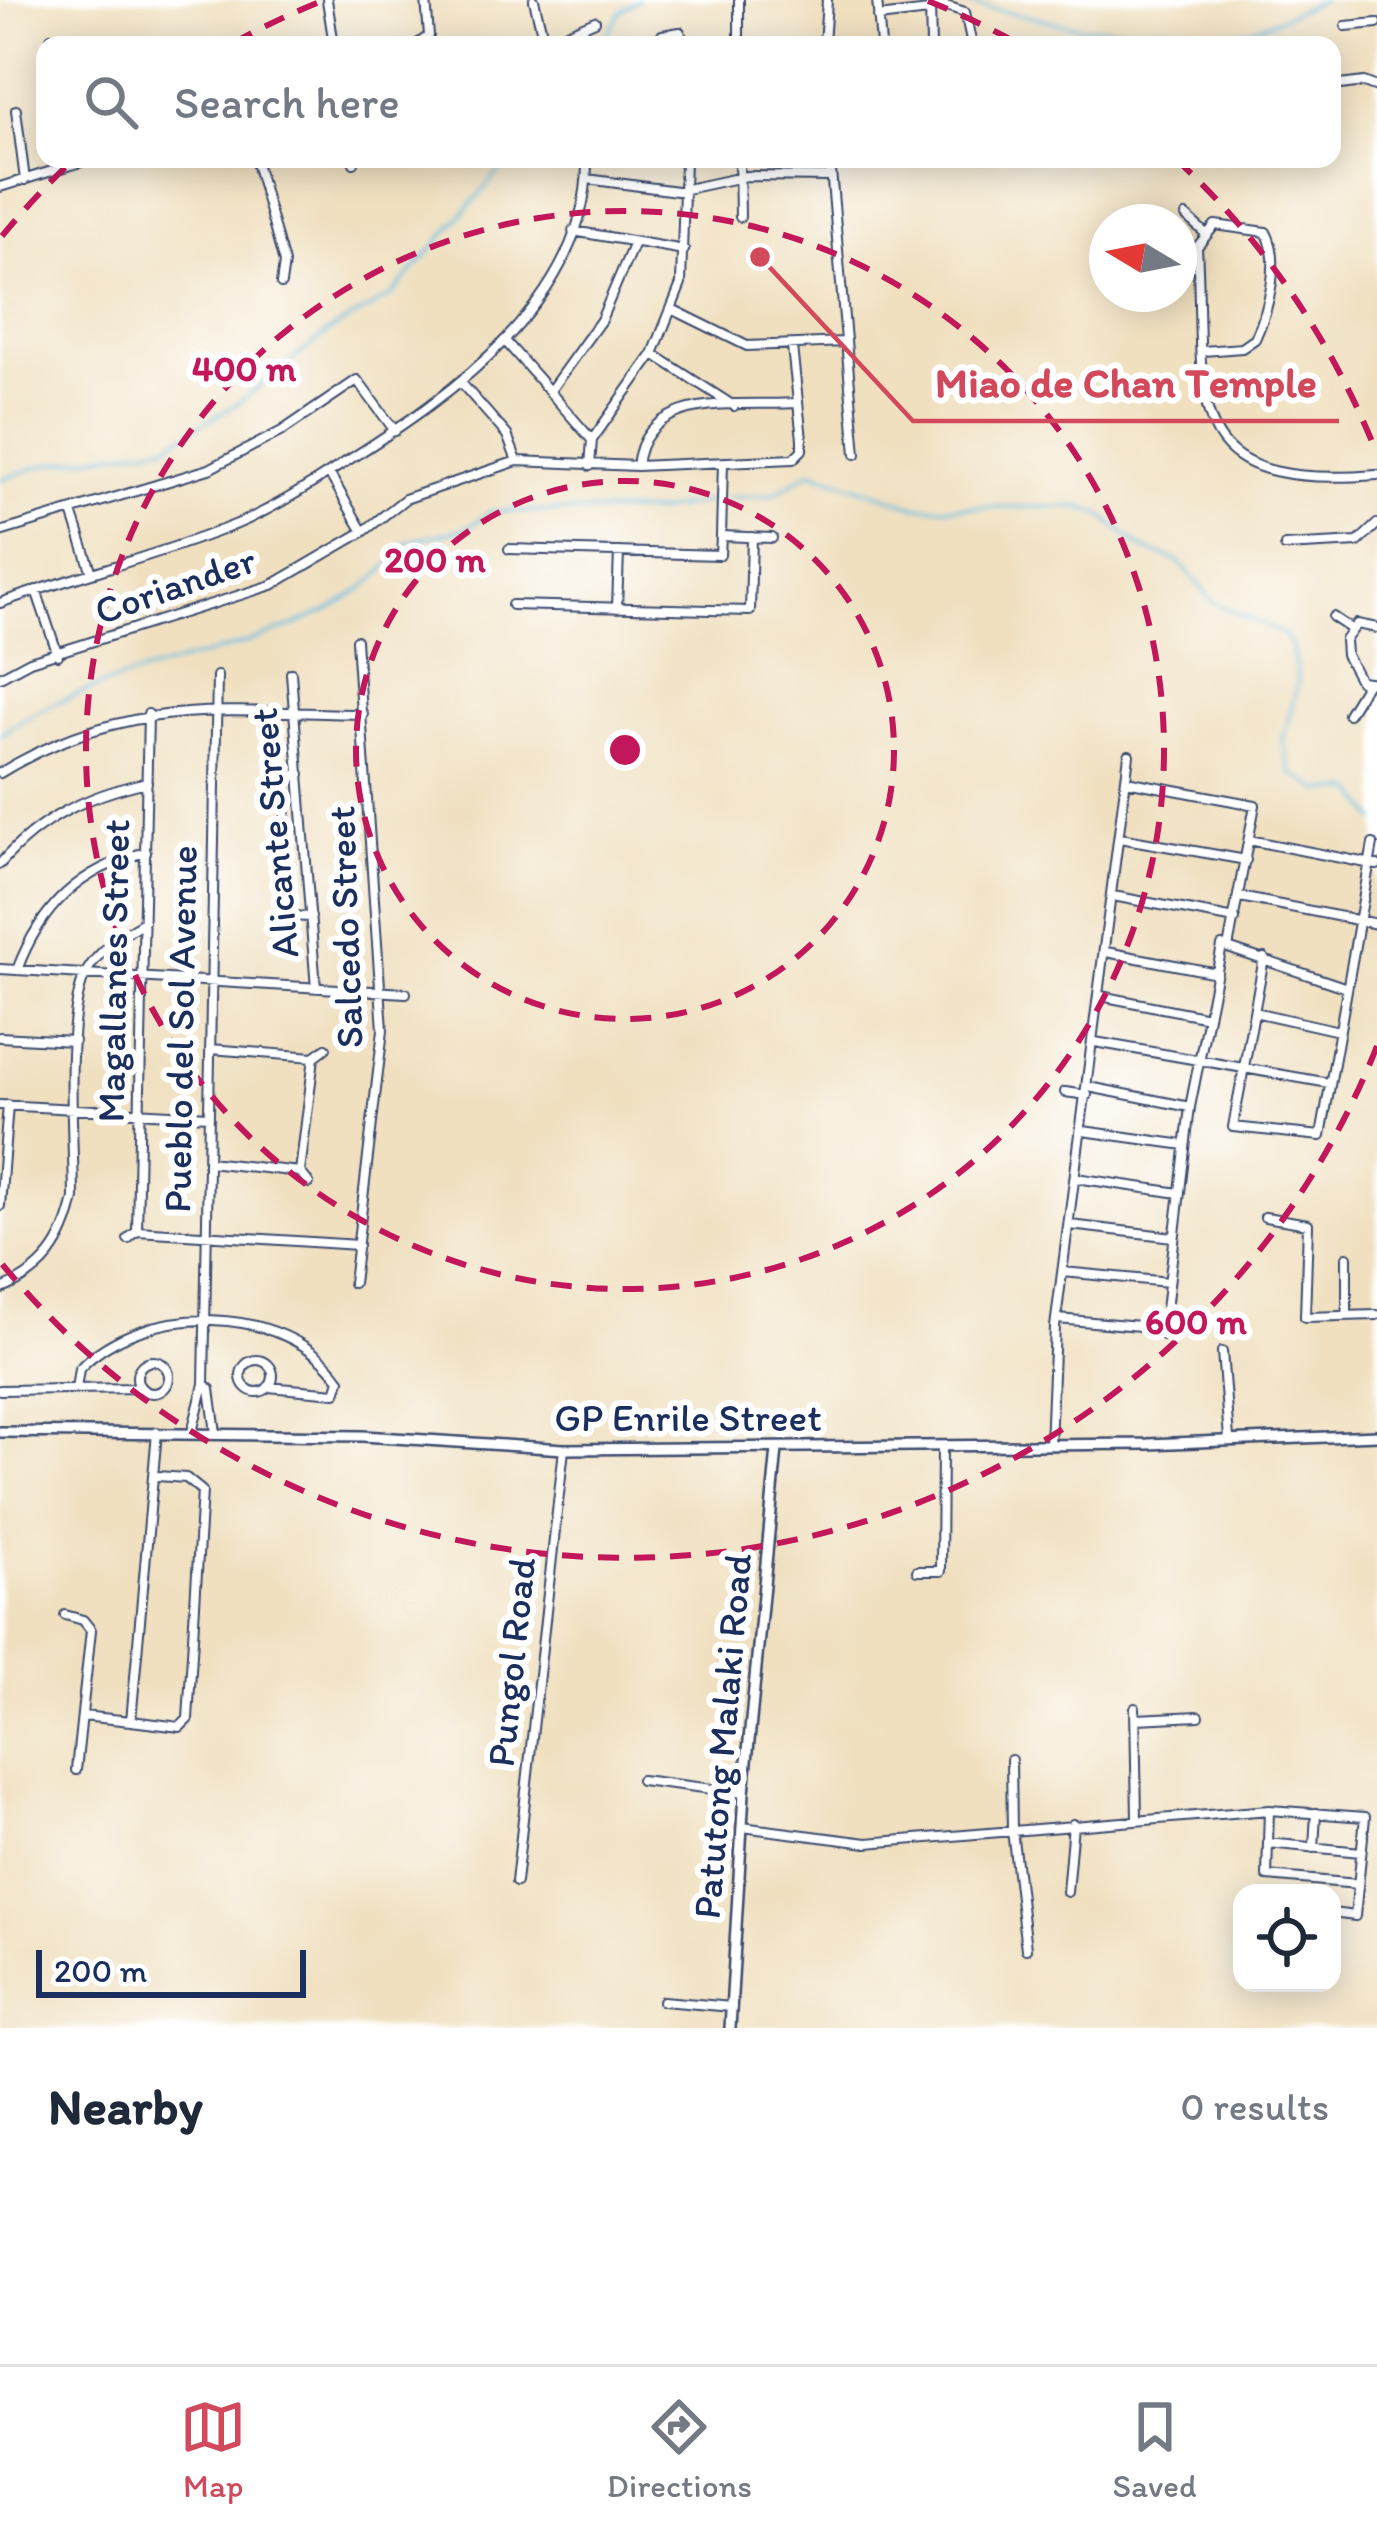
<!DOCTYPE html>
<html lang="en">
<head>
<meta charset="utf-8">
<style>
	:root { --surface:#fff; --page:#f2f2f3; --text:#1f2937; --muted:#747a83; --line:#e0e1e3; --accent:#d1495b }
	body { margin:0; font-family:Itim,sans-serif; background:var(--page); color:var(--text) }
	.controls { position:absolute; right:36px; bottom:36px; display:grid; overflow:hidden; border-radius:24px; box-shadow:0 6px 30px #0003 }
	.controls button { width:108px; height:108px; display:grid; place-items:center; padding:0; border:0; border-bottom:3px solid var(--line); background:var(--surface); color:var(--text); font:60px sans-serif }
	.compass { position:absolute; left:1089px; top:204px; width:108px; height:108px; border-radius:50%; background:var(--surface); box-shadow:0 6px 30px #0003; rotate:280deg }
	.scale { position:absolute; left:36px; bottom:30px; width:270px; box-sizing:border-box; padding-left:12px; border:6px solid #1b2f5e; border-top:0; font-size:33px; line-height:42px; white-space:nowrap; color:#1b2f5e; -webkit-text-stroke:9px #fff; paint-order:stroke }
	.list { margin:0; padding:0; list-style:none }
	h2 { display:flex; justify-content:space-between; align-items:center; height:156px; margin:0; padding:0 48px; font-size:51px }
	h2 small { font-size:39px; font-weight:400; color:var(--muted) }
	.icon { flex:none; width:66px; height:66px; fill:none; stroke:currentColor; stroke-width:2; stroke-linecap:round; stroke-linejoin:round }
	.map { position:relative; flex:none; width:1377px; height:2028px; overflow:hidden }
	.search { position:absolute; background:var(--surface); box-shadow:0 6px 30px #0003; left:36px; right:36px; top:36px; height:132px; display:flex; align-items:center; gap:30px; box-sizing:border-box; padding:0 42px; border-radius:24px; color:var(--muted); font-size:45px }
	.sheet { height:336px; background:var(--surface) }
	nav { display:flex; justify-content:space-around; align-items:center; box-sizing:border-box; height:168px; border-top:3px solid var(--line); background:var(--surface); font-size:33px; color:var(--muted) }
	nav a { display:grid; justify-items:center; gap:6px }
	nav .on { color:var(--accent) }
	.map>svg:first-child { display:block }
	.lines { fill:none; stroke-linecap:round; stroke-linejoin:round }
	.stream { stroke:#64bde1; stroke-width:3 }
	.minor-casing { stroke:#3b4a6d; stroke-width:12 }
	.tertiary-casing { stroke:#3b4a6d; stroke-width:14 }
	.minor { stroke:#fff; stroke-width:8 }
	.tertiary { stroke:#fff; stroke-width:9 }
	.ring { fill:none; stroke:#c2185b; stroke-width:6; stroke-dasharray:21 15 }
	.labels { text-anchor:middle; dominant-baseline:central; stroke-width:12; stroke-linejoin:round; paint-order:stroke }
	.street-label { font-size:39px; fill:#1b2f5e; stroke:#fff }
	.centre { fill:#c2185b; stroke:#fff; stroke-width:6 }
	.ring-label { font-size:36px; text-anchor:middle; font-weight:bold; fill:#c2185b; stroke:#fff; stroke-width:12; stroke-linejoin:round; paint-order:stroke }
	.leader { fill:none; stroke:#d1495b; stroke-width:4.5 }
	.callout-dot { fill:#d1495b; stroke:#fff; stroke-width:4.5 }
	.callout-label { font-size:42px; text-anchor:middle; font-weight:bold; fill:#d1495b; stroke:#fff; stroke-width:12; stroke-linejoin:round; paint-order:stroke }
</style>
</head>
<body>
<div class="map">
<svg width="1377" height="2028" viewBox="0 0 1377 2028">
	<rect width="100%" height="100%" fill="#fff"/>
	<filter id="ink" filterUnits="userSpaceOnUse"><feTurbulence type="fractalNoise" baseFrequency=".00833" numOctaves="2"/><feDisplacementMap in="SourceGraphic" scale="24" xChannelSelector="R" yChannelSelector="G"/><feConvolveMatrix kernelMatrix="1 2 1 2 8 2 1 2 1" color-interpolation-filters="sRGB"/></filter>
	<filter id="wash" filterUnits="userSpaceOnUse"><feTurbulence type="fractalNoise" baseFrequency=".004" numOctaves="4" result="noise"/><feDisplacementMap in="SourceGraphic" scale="48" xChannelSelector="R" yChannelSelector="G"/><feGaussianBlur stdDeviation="2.7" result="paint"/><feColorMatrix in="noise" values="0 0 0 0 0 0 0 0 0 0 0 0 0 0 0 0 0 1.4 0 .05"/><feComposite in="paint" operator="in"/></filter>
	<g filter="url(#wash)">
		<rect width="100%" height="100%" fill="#f0e0c0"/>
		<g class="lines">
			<path class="stream" d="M947 0 1086 28H1168L1199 35 1249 31 1323 0
				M601 45 621 12 638 0
				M0 480 43 465 166 445 240 402 328 332 392 295 510 159
				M727 498 772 495 812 471 917 507H1079L1099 513 1143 549 1178 561 1215 603 1284 635 1292 648 1298 682 1283 740 1291 773 1320 790 1356 791 1377 821
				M0 735C110 651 329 662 407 542L467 528 491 511 658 512 717 499"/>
		</g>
	</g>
	<g filter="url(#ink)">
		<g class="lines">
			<defs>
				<path id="minor" d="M327 0 334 45
					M534 0 545 45
					M877 0 881 45
					M927 0 965 12 972 45
					M930 7 931 45
					M878 17 929 11
					M1346 26 1377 23
					M51 38 52 45
					M544 43 595 21
					M416 45 429 36 426 0
					M657 45 662 35 680 32 684 45
					M739 45V0
					M824 45 827 0
					M1332 86 1364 82 1377 87
					M16 110 25 180
					M255 159 284 263 281 284
					M353 159 354 163
					M739 159 740 217
					M830 159 856 454
					M587 179 677 191 747 176 831 177
					M0 187 91 159
					M1186 216 1205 233
					M573 231 684 250
					M672 309 747 346 845 342
					M506 342 592 440 590 466
					M1203 351 1242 348 1255 339C1268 311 1282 260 1266 232L1215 225 1197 247C1206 404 1173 491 1377 475
					M653 354 734 406
					M462 384 507 435 517 461
					M552 388 601 320 633 245
					M592 440 653 354 681 284 685 159
					M723 463 721 536 772 538
					M637 466C645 389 740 407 798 403
					M329 473 363 532
					M72 512 92 573
					M0 532 209 469 282 431 357 380 395 431
					M1285 546 1358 542 1377 524
					M509 549 720 555 721 536
					M36 590 58 655
					M0 603C75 576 153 557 227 528 269 512 309 486 347 461 452 395 589 299 587 159
					M512 605 750 611 752 537
					M617 608 619 552
					M1333 617 1351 629
					M1377 628 1357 624 1345 640 1346 655 1360 681 1377 683
					M291 673 316 988
					M0 677 30 661 272 585 363 532 405 499 517 461 637 466 793 459 802 450V439L792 347
					M1348 714 1367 683
					M0 773C127 696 222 712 363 714
					M300 774 286 777 284 916 311 917
					M1126 781 1255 805 1228 948
					M1120 838 1246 860
					M1249 840 1377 865
					M0 864C39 818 89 795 147 782
					M1113 896 1235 919
					M1240 897 1377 924
					M272 928 284 916
					M1106 952 1217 973
					M1264 958 1233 1127 1321 1136 1373 844
					M0 969 406 993
					M17 970C41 906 80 869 146 852
					M1101 996 1208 1017
					M1254 1012 1339 1031
					M0 1037 74 1041
					M1095 1042 1329 1083
					M210 1049 314 1057
					M314 1057 326 1048
					M1089 1087 1190 1107
					M1065 1092 1087 1095
					M0 1105 209 1116
					M1083 1131 1185 1145
					M208 1162 300 1172
					M300 1172 314 1057
					M300 1172 309 1183
					M1076 1178 1179 1193
					M0 1206 8 1105
					M1265 1217 1308 1224 1305 1317 1377 1315
					M1070 1225 1174 1237
					M137 1231 148 714
					M128 1239 137 1231 358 1245
					M1347 1257V1316
					M1063 1272 1169 1282
					M353 1283 383 1030 356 640
					M0 1290C44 1272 64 1244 74 1198 74 1147 63 1012 87 971 100 949 122 934 144 922
					M1057 1319 1164 1328
					M1163 1335 1190 1107 1222 946 1347 988
					M1222 1352 1229 1438
					M241 1376a16 16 0 1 1 32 0a16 16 0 1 1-32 0Z
					M137 1377a16 16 0 1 1 32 0a16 16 0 1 1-32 0Z
					M204 1384 210 1389 216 1433
					M76 1389 79 1369C142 1302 285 1302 340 1380L336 1393 268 1387
					M0 1390 141 1388
					M192 1432 204 1384 217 676
					M1050 1445 1055 1327 1129 755
					M157 1476 186 1478 202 1491 188 1719 180 1727 131 1721 157 1432
					M917 1571H941L942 1446
					M65 1615 83 1620 91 1630 76 1770
					M1135 1708 1137 1818
					M82 1716 131 1721
					M1136 1719 1199 1716
					M1011 1760 1012 1830 1026 1949
					M641 1780 744 1793
					M1269 1810 1365 1817 1355 1916 1332 1913
					M742 1827 867 1843 1269 1810 1267 1876 1358 1884
					M1268 1843 1361 1852
					M1314 1848 1316 1813
					M516 1882 564 1449
					M1067 1892 1073 1824
					M663 2001 732 2007"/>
				<path id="tertiary" d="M0 1432 363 1436 564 1449 1148 1444 1377 1435
					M730 2028 744 1793 777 1449"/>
			</defs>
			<use href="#minor" class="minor-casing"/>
			<use href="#tertiary" class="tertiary-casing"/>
			<use href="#minor" class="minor"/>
			<use href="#tertiary" class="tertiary"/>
		</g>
	</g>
	<g class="ring">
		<circle cx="625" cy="750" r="269"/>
		<circle cx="625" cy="750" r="539"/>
		<path d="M1377 1046A808 808 0 0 1 2 1264M2 236A808 808 0 0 1 74 159M233 43A808 808 0 0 1 322 1M928 1A808 808 0 0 1 1017 43M1176 159A808 808 0 0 1 1377 454"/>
	</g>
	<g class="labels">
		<g class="street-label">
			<text transform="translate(175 585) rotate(-19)">Coriander</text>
			<text transform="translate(274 833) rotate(-95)">Alicante Street</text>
			<text transform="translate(345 927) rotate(-92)">Salcedo Street</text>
			<text transform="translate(113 971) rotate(-89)">Magallanes Street</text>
			<text transform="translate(180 1029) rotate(-89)">Pueblo del Sol Avenue</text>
			<text x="688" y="1417">GP Enrile Street</text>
			<text transform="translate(511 1662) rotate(-84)">Pungol Road</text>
			<text transform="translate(722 1736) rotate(-85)">Patutong Malaki Road</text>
		</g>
	</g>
	<circle cx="625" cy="750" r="18" class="centre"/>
	<g class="ring-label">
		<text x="244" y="381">400 m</text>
		<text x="435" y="572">200 m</text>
		<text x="1196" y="1334">600 m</text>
	</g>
	<path class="leader" d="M760 257L913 421H1339"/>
	<circle class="callout-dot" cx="760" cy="257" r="12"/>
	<g class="callout-label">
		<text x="1126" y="397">Miao de Chan Temple</text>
	</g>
</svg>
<div class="controls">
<button><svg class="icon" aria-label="locate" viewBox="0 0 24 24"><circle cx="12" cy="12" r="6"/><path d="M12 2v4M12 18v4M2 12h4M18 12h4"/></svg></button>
</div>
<svg class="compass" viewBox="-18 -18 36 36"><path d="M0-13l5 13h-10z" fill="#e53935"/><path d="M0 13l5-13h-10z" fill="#747a83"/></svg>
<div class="scale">200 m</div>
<div class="search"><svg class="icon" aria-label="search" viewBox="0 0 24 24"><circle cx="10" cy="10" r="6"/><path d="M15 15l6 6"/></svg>Search here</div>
</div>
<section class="sheet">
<h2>Nearby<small>0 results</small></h2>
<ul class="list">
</ul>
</section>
<nav>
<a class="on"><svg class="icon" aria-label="map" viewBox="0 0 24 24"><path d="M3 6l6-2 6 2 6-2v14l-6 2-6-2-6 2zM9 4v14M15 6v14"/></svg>Map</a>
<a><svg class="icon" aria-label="directions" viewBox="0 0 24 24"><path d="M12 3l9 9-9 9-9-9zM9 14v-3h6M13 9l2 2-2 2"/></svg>Directions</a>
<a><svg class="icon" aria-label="saved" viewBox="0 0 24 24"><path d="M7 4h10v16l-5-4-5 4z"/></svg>Saved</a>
</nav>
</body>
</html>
